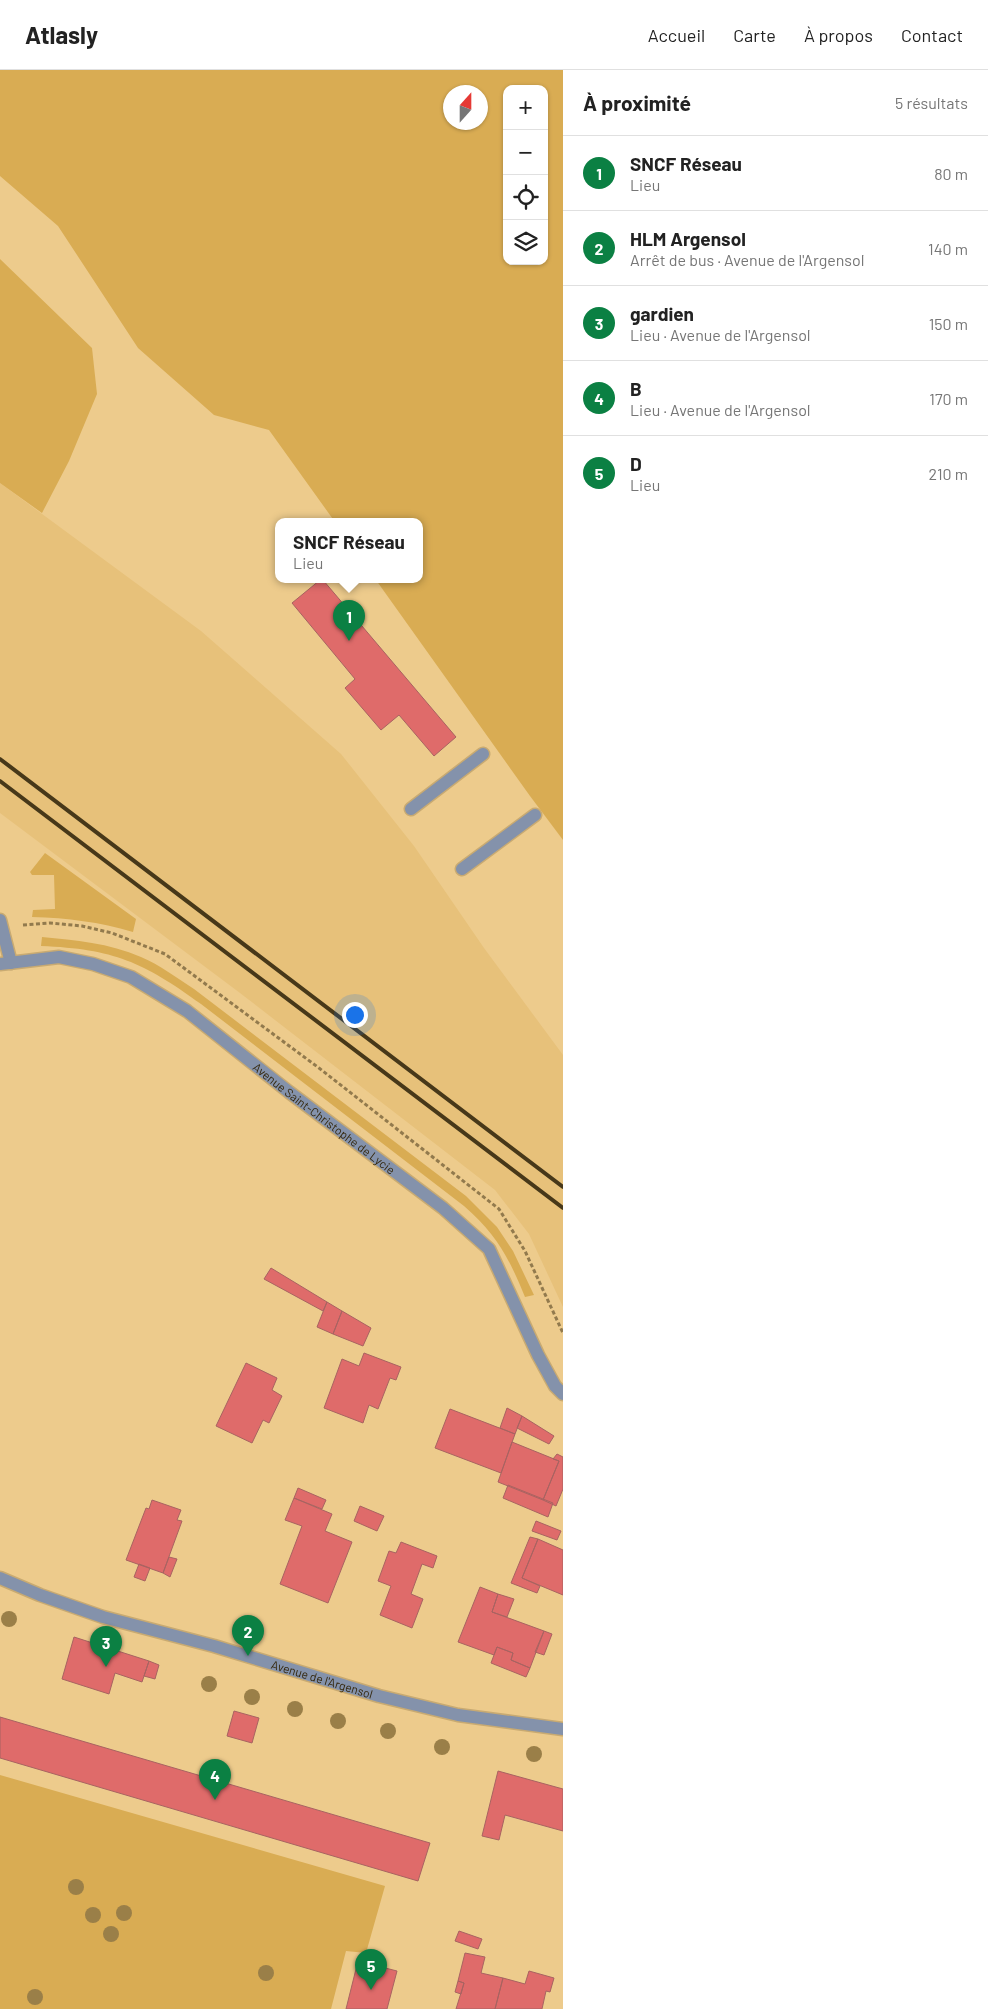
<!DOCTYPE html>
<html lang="fr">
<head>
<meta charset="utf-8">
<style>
	:root { --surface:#fff; --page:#f2f2f2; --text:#222; --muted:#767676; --line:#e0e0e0; --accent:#0b8043 }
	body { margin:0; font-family:Barlow,sans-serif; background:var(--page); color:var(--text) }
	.controls { position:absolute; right:15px; top:15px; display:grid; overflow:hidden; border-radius:10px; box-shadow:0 1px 4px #0004 }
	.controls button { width:45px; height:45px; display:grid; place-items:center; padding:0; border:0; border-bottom:1px solid var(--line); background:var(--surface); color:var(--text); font:25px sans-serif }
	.compass { position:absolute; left:443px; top:15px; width:45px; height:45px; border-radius:50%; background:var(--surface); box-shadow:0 1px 4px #0004; rotate:21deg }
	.you { position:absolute; left:354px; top:944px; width:18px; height:18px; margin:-12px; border:4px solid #fff; border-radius:50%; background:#1a73e8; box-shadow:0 0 0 8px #1a73e833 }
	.badge { display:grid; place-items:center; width:32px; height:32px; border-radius:50%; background:var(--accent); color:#fff; font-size:16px; font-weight:700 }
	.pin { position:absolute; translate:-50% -41px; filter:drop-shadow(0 1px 2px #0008) }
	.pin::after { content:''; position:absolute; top:26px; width:18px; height:15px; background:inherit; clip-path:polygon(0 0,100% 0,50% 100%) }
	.popup { position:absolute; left:275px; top:448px; width:148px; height:65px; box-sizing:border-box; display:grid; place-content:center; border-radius:10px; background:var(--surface); filter:drop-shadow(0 1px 4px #0005); font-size:16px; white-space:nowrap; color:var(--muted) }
	.popup b { font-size:19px; color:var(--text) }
	.popup::after { content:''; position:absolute; left:50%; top:100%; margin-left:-10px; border:10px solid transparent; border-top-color:var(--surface) }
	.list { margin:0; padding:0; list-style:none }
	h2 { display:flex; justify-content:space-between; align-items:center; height:65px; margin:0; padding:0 20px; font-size:21px }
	h2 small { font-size:16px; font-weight:400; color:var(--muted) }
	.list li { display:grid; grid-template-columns:32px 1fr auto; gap:15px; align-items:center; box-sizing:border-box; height:75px; padding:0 20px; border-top:1px solid var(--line) }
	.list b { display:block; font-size:19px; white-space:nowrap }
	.list p { margin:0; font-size:16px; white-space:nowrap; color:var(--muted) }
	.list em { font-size:16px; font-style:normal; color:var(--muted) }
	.icon { flex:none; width:28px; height:28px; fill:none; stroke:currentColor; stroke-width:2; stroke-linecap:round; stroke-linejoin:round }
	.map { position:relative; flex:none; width:563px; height:1939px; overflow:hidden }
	header { display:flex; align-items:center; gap:30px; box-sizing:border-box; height:70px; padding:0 25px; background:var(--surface); border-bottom:1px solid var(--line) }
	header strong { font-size:24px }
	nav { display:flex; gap:28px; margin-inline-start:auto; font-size:18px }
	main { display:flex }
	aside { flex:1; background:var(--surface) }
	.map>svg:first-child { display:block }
	.built { fill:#e7c17a }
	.green { fill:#d9ac53; fill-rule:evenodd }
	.building { fill:#df6b6a; stroke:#a86361 }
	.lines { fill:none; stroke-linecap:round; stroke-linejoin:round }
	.minor-casing { stroke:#c8aa72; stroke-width:15 }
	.path { stroke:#927a4d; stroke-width:3; stroke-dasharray:4 2.5; stroke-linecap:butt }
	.minor { stroke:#8492ab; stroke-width:12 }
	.rail { stroke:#473819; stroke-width:4 }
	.tree { fill:#9a7f48 }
	.labels { text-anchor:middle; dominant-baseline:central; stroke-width:4; stroke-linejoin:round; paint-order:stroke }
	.street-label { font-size:12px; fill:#34270c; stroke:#fdefd7 }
</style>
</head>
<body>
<header>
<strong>Atlasly</strong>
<nav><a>Accueil</a><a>Carte</a><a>À propos</a><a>Contact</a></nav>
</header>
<main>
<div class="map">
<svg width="563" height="1939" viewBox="0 0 563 1939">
	<rect width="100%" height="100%" fill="#edcb8c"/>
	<path class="built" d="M0 413 201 561 341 684 414 776 484 878 563 985V1237L529 1164 495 1120 240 923 0 743Z"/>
	<path class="green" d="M0 0H563V770L530 726 376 510H419V452H335L269 360 214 345 138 278 58 156 0 106ZM507 19H544V191H507ZM480 22V52H450V22Z
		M0 189 92 278 97 324 69 391 42 443 0 413Z
		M45 783 136 849 133 862C99 852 68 848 32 847L33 840 55 839 54 805H32L30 802Z
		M42 867C75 870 109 873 141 887 160 895 177 908 194 919L466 1126 497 1157 513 1181 534 1225 525 1227C509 1188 497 1165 464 1136L201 934C143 892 114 879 41 876Z
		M0 1705 385 1816 366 1883 346 1881 331 1939H0Z"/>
	<path class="building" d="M320 510H323L456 667 434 686 399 645 381 660 345 618 355 609 292 533Z
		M271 1198 327 1232 323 1241 264 1209Z
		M327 1232 342 1241 333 1264 317 1257Z
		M342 1241 371 1258 363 1276 333 1264Z
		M364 1283 401 1297 396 1310 390 1308 378 1339 369 1335 363 1353 324 1338 342 1289 359 1296Z
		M246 1293 277 1308 272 1320 282 1326 269 1353 263 1350 252 1373 216 1356Z
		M507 1338 522 1346 515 1364 500 1358Z
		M450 1339 515 1364 501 1403 435 1378Z
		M522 1346 554 1366 549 1374 517 1358Z
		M512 1372 559 1391 543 1430 498 1412Z
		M557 1384 563 1387V1419L556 1436 543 1430 559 1391 553 1389Z
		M508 1415 553 1433 548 1447 503 1428Z
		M298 1418 326 1430 322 1439 294 1428Z
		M294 1428 332 1444 325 1461 352 1472 328 1533 280 1514 302 1456 285 1450Z
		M152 1430 181 1440 177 1450 182 1451 163 1503 126 1490 146 1438 149 1439Z
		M360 1436 384 1446 377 1461 354 1451Z
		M536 1451 561 1461 557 1470 532 1461Z
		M530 1467 538 1469 522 1508 540 1516 537 1523 511 1513Z
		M538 1469 563 1480V1525L522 1508Z
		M401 1472 437 1486 433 1498 422 1494 411 1524 423 1529 412 1558 380 1545 391 1516 378 1511 389 1481 396 1483Z
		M169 1487 177 1489 170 1507 163 1503Z
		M139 1494 150 1498 145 1511 134 1507Z
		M480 1517 498 1524 492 1542 544 1561 530 1598 511 1590 513 1583 497 1577 494 1585 458 1572Z
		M498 1524 514 1529 507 1547 492 1542Z
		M544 1561 552 1564 544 1585 535 1582Z
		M74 1567 149 1591 142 1612 115 1603 109 1624 62 1609Z
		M497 1577 513 1583 511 1590 530 1598 526 1607 491 1593Z
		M149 1591 159 1595 155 1609 144 1606Z
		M234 1641 259 1648 252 1673 227 1666Z
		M0 1647 430 1773 418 1811 0 1688Z
		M498 1701 563 1719V1761L505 1745 499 1770 482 1766Z
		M459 1861 482 1869 478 1879 455 1871Z
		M465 1883 485 1887 481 1903 503 1908 495 1939H456L464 1913 458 1911Z
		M358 1891 397 1901 387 1939H346Z
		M529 1901 554 1908 550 1922 546 1921 542 1939H495L503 1908 525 1914Z
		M458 1911 464 1913 461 1924 455 1922Z"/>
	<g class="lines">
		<defs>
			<g id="minor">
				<path d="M411 739 483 684"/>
				<path d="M462 799 535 745"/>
				<path d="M0 850 11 893"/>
				<path id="s1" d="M0 894 59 887 93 894 131 907 187 941 289 1022 443 1138 489 1179 538 1285 555 1316 563 1324"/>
				<path id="s2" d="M0 1508 40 1525 103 1547 214 1576 379 1626 458 1645 563 1659"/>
			</g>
		</defs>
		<use href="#minor" class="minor-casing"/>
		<path class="path" d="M23 855 50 853 82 856 112 863 165 884 319 998 499 1139 525 1181 563 1263"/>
		<use href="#minor" class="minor"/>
		<path class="rail" d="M0 689 563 1117
			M0 711 563 1138"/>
	</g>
	<g class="tree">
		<circle cx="9" cy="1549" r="8"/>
		<circle cx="209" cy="1614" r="8"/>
		<circle cx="252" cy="1627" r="8"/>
		<circle cx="295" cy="1639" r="8"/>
		<circle cx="338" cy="1651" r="8"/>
		<circle cx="388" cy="1661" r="8"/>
		<circle cx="442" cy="1677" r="8"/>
		<circle cx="534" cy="1684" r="8"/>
		<circle cx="76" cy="1817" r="8"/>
		<circle cx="124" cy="1843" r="8"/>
		<circle cx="93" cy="1845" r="8"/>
		<circle cx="111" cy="1864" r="8"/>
		<circle cx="266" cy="1903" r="8"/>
		<circle cx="35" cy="1927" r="8"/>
	</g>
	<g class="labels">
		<g class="street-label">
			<text stroke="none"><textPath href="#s1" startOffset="374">Avenue Saint-Christophe de Lycie</textPath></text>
			<text stroke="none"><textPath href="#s2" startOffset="338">Avenue de l'Argensol</textPath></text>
		</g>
	</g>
</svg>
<div class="controls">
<button>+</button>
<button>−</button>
<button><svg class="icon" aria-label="locate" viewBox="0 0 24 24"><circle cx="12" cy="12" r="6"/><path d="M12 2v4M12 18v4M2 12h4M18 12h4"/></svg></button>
<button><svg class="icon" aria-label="layers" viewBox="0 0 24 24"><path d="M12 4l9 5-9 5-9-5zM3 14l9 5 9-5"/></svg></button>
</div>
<svg class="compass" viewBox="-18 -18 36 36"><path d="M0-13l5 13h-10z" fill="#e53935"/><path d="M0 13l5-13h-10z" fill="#767676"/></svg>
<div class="you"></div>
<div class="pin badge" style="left:349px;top:571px">1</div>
<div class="popup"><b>SNCF Réseau</b>Lieu</div>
<div class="pin badge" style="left:248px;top:1586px">2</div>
<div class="pin badge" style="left:106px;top:1597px">3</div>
<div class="pin badge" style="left:215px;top:1730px">4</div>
<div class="pin badge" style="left:371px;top:1920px">5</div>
</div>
<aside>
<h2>À proximité<small>5 résultats</small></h2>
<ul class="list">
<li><span class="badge">1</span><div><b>SNCF Réseau</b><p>Lieu</p></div><em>80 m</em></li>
<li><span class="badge">2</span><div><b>HLM Argensol</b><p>Arrêt de bus · Avenue de l'Argensol</p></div><em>140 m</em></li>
<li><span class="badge">3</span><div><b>gardien</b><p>Lieu · Avenue de l'Argensol</p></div><em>150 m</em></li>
<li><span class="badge">4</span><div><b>B</b><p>Lieu · Avenue de l'Argensol</p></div><em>170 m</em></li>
<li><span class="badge">5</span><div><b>D</b><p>Lieu</p></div><em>210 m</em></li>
</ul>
</aside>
</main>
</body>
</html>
